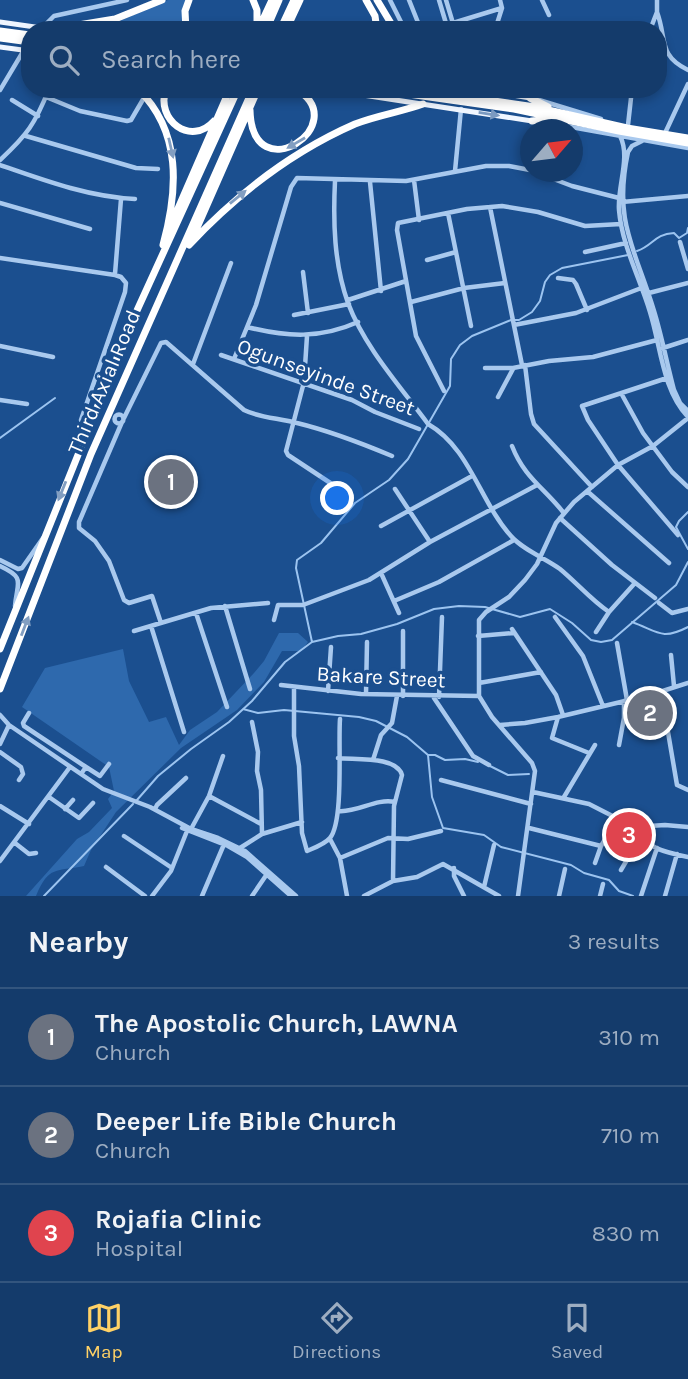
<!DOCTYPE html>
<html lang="en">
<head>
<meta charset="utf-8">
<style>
	:root { --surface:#143b6b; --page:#214673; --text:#f1f3f6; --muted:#9dadc1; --line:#33557e; --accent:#ffd166 }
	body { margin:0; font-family:Karla,sans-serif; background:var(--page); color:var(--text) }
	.compass { position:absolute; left:520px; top:119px; width:63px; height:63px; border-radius:50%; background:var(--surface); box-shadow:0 4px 10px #0003; rotate:62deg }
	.you { position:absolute; left:338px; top:499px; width:24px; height:24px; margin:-18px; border:5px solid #fff; border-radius:50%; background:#1a73e8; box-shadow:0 0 0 10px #1a73e833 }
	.badge { display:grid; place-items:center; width:46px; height:46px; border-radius:50%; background:var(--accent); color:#fff; font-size:23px; font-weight:700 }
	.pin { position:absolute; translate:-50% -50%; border:4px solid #fff; box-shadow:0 2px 7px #0006 }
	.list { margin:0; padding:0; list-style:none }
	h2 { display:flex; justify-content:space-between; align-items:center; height:91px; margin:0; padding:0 28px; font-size:30px }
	h2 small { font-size:23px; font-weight:400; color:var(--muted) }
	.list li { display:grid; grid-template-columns:46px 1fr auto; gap:21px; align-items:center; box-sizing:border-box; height:98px; padding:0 28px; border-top:2px solid var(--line) }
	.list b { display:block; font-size:26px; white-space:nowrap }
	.list p { margin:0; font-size:23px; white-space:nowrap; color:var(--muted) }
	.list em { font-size:23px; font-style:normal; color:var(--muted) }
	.icon { flex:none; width:38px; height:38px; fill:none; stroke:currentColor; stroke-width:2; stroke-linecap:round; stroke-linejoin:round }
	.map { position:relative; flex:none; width:688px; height:896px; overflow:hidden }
	.search { position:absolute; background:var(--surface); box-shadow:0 4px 10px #0003; left:21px; right:21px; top:21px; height:77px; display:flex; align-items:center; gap:18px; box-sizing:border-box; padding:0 24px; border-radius:28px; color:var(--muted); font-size:26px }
	.sheet { height:385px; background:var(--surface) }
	nav { display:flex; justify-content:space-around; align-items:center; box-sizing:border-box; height:98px; border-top:2px solid var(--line); background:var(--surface); font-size:19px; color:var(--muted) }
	nav a { display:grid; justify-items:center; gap:4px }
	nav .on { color:var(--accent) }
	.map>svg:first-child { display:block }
	.green { fill:#2e69ad }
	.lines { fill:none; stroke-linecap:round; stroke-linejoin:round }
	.stream { stroke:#9cc4f0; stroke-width:2 }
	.minor { stroke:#a9c9ee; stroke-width:4.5 }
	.major { stroke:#f0f6ff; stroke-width:5 }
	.highway { stroke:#fff; stroke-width:7 }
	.oneway { fill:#7b9ac1 }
	.oneway2 { fill:#829ec1 }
	.labels { text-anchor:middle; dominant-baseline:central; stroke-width:7; stroke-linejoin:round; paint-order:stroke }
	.street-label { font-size:21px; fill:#fff; stroke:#1b4f8f }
</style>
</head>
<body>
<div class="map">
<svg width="688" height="896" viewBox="0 0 688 896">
	<rect width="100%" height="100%" fill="#1b4f8f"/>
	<path class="green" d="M168 0H186L182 10 184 30H78L120 21Z
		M279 633H298L308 642 301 651H282L264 682 237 710 181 748 116 812 91 850 84 866C56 872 49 865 36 896H26L77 839 89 832 112 808 108 799 114 791 109 767 22 707 45 668 123 649 129 681 149 722 166 717 179 745 190 730 217 712 254 673 264 661Z"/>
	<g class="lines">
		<path class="stream" d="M637 251C654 245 654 234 674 233L679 238 687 233 688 228
			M0 438 55 398
			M688 512 679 521 676 527 688 549
			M632 622C657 631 661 641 688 627
			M312 642 296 568 297 560 321 543 355 503 389 480 408 459 450 386 451 359 460 345 472 336 511 320H519L532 312 540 301 545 282 550 275 562 268 628 255
			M243 709 258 713 284 710 359 717 376 721 407 737 428 755H435L445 760 465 759 478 762
			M428 755 432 797 443 828 484 835 501 847 571 865 584 873 609 880 619 891 633 896
			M490 766 508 775 529 774
			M137 800 158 776 191 749 229 722 252 701 285 662 312 642 338 636 361 634 397 624 434 609 459 606 485 607 520 617 550 609 572 623 591 640 601 642 612 640 676 585 688 562
			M44 896 133 804"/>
		<path class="minor" d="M390 0 405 30
			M409 0 421 30
			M439 0 448 30
			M446 0 455 30
			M542 0 549 15
			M657 12C667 39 658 56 688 70
			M43 27 54 16 127 0
			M430 30 502 8
			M495 30 502 8 500 0
			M650 30 657 12V0
			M0 90 24 50
			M46 97 80 111 127 121 131 120 145 96
			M12 100 38 116
			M539 100 601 119
			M543 122 688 148
			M628 125 632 89
			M666 131 688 84
			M26 136 136 168 158 169
			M620 136C631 157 617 187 619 210 622 246 640 278 650 312 661 347 662 389 688 417
			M642 141 632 146 628 152C613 222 635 248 654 311 662 337 667 364 674 390L680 403 688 411
			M0 160C27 135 35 124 49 89
			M0 165C43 180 89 197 135 199
			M455 171 461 109
			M535 172 572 186 619 198
			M414 180 419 220
			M335 181C333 222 334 264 348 303 365 348 400 386 428 424 470 448 480 502 511 536 523 550 545 558 560 569 577 583 591 600 609 612
			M370 182 381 291
			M622 202 688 196
			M0 203 90 229
			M490 207 522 365
			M448 213 471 326
			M680 242 688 269
			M585 252 626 243
			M0 258 115 275 121 277 126 283 125 292 81 420 88 429
			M427 260 456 252
			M303 272 308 313
			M115 274 121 199
			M558 278 573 280 576 284 587 310
			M645 294 688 283
			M348 300 406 281
			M411 302 464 288 505 283
			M294 315 349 304
			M514 325 576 313 644 287
			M247 327C287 337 320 339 358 322
			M307 336 304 382 286 451 288 455 347 494
			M0 346 53 357
			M663 348 688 340
			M221 355 352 400 375 412 419 429
			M234 359 256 305 291 187 297 178 406 181 486 166H509L530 170
			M193 364 231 263
			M525 365 531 414 534 424 592 487
			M485 368H513L549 361 593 357 657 340
			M667 378 582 406 588 420 618 465 678 535
			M444 391 416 336 397 230 398 223 467 209 502 206 538 212 585 226 621 224
			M621 393 643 433 672 472 688 487
			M498 397 513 369
			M0 400 27 404
			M114.5 419a4.5 4.5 0 1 1 9 0a4.5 4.5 0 1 1-9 0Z
			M124 418 161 343 166 342 244 410C260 418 279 418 297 423 330 431 361 443 392 456
			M122 422 79 522V528L95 541 109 561 124 600 129 603 152 596 161 623
			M512 446C524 477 544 488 563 512
			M395 489 430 542
			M587 491 669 563
			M560 518 612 565 655 598
			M381 526 472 476
			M0 560 18 569 22 568 43 538
			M0 566C26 578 17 582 15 606
			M381 573 399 613
			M394 601 439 582 514 540
			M659 603 672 613 688 609
			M225 606 250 689
			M196 613 227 707
			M555 617 583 656 603 706
			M274 620 278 605H303L369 580 430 542 537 485
			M151 626 184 732
			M512 629 556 695 563 715
			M134 631 211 608 268 603
			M403 631V696
			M596 632 609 612 635 583
			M478 636 514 633
			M617 643 627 700
			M671 655 674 686
			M479 683 541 672
			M281 685 361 694 479 696
			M294 687V736L299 766 302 833 307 851C314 848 325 844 330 838 344 821 338 744 340 719
			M328 691 331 647
			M661 691 677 785 688 790
			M366 694 367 642
			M439 697 442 617
			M434 698 473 756 489 765
			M29 713 23 723 24 726 86 767 81 774
			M0 715 9 725 103 789 150 807 191 829 218 838 245 851 296 896
			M558 717 552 738 589 753
			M252 722 258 752 257 771 261 790 262 834
			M500 725 525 723 558 717 650 695 688 683
			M0 744 9 725
			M619 745 624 718V701
			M0 752 21 767 23 774 19 780
			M338 758C355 760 397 756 402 775L394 806 393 881
			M373 760 381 735 392 723 397 696
			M86 767 100 776 109 764
			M441 780 531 804
			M533 792 589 804 634 827 665 825 688 827
			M209 796 261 824
			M49 797 79 818 93 803
			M564 797 595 745
			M0 806 29 824
			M65 809 73 800
			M155 809 157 805 186 778
			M338 811C358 813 375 798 395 802
			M634 827C643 848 668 853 688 857
			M182 828 228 846 247 857 291 896
			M529 828 601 846
			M191 829 209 796 223 756
			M124 836 172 868
			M330 839 340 858 347 896
			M15 843 29 854 36 853
			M240 848 262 834 302 822
			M340 858 388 838 408 839 441 831
			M0 861 70 767
			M595 863 601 846 618 818
			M106 867 145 896
			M454 868V876L464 896
			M621 870 640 838
			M484 887 494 845
			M152 896 171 871 187 831
			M202 896 225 842
			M252 896 267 874
			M364 896 393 881 417 877 443 864 499 896
			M518 896 535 771 532 763 492 717 479 696V620L486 612 509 597 525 580 537 564 556 523 574 502 618 465 653 446 688 418
			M559 896 565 869
			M600 896 603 884
			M641 896 657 848
			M665 896 677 854"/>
		<path class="major" d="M0 22 56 30
			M0 47 30 51
			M324 89 532 121
			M479 89 530 98"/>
		<path class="highway" d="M253 0 257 10V26
			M366 0 375 16 377 30
			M377 0 395 30
			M54 29 115 19 162 0
			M186 30 185 11 189 0
			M258 30 272 0
			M266 30 279 0
			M280 30 294 0
			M286 30 300 0
			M0 31 30 35
			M0 38 30 42
			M138 89C182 132 178 190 163 245
			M166 89C155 120 191 147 214 121
			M373 89 514 109 619 131 688 143
			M412 89 535 107 627 128 688 138
			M530 98 548 107
			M250 110C252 193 355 124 296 89
			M532 121 551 119
			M170 227 230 89
			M192 239 258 89
			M189 245C237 194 291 152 355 124 378 115 401 112 423 104
			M0 649 129 328 238 89
			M0 689 91 454 253 89"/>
	</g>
	<defs><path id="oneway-solid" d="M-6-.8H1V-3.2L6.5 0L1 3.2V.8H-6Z" transform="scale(1.75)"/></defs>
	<use class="oneway" href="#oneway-solid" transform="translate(489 114) rotate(9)"/>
	<g class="oneway2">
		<use href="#oneway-solid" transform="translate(296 143) rotate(150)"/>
		<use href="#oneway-solid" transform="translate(171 148) rotate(77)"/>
		<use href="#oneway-solid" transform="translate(238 197) rotate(-39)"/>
		<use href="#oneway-solid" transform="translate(62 491) rotate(112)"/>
		<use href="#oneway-solid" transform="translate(25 626) rotate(-69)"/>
	</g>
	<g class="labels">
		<g class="street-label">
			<text transform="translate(326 377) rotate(20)">Ogunseyinde Street</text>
			<text transform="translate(104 382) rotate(-67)">Third Axial Road</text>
			<text transform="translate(381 677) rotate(3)">Bakare Street</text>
		</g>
	</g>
</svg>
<svg class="compass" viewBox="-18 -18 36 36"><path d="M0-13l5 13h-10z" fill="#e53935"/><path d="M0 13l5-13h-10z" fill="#9dadc1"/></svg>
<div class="you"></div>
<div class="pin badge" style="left:171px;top:482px;background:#6b7280">1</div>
<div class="pin badge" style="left:650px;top:713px;background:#6b7280">2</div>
<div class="pin badge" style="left:629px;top:835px;background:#e0444e">3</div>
<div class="search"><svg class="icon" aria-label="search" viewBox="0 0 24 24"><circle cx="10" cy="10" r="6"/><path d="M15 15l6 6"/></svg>Search here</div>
</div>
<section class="sheet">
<h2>Nearby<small>3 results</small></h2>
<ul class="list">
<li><span class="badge" style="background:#6b7280">1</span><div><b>The Apostolic Church, LAWNA</b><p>Church</p></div><em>310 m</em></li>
<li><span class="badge" style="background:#6b7280">2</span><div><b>Deeper Life Bible Church</b><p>Church</p></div><em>710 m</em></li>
<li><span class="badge" style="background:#e0444e">3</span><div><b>Rojafia Clinic</b><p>Hospital</p></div><em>830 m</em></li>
</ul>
</section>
<nav>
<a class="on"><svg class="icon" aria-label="map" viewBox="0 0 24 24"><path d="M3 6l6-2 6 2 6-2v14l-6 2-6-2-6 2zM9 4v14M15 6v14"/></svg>Map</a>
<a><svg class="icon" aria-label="directions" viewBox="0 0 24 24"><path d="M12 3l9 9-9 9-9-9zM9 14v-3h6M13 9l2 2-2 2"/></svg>Directions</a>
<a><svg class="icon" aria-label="saved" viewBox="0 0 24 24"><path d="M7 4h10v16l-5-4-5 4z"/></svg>Saved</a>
</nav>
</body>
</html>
